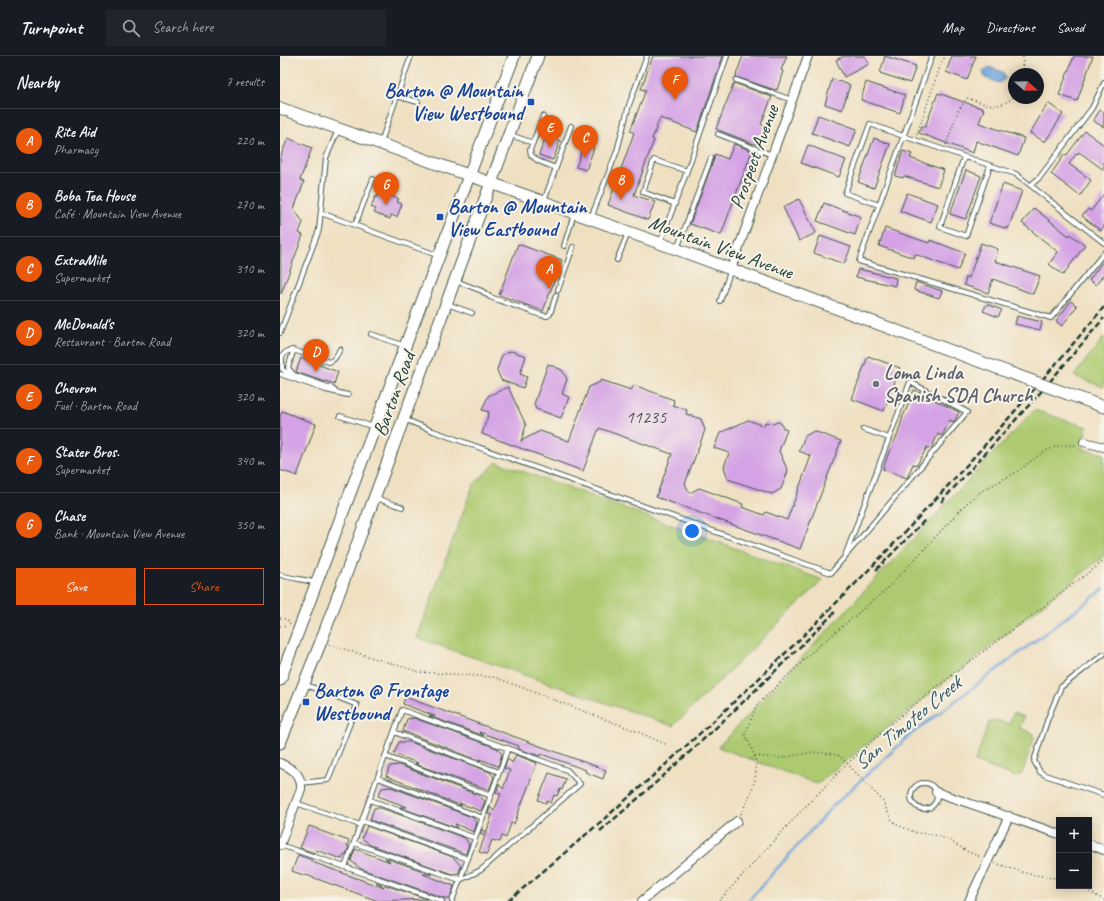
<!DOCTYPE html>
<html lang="en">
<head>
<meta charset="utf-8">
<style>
	:root { --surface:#171b24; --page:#20242c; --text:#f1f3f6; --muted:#9ea1a6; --line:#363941; --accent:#ea580c }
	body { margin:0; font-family:Caveat,sans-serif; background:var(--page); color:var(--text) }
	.controls { position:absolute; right:12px; bottom:12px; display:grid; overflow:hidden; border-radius:0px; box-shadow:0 2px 10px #0003 }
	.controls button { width:36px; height:36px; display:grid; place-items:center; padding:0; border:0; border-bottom:1px solid var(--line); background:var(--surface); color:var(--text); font:20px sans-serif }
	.compass { position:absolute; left:728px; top:12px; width:36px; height:36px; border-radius:50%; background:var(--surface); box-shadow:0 2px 10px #0003; rotate:110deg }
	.you { position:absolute; left:412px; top:475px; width:14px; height:14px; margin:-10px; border:3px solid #fff; border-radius:50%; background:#1a73e8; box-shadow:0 0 0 6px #1a73e833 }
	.badge { display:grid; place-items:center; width:26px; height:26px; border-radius:50%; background:var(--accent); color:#fff; font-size:13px; font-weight:700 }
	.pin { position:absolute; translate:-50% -33px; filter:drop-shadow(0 1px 2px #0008) }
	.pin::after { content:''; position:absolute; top:21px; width:14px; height:12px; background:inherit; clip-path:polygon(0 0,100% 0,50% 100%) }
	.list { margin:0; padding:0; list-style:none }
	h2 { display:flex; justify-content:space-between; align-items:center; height:52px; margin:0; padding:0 16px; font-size:17px }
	h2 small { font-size:13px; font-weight:400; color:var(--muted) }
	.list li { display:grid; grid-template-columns:26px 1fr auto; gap:12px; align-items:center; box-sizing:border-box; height:64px; padding:0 16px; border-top:1px solid var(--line) }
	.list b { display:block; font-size:15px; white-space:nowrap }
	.list p { margin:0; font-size:13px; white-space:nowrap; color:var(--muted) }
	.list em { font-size:13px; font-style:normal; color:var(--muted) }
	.actions { display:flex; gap:8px; padding:12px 16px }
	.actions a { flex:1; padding:9px 0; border:1px solid var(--accent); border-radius:0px; text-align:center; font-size:14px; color:var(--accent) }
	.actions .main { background:var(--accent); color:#fff }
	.icon { flex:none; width:22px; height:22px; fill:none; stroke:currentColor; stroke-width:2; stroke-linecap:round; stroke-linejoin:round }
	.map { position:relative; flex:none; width:824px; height:845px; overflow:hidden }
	header { display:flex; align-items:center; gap:24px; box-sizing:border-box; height:56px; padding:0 20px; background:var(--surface); border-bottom:1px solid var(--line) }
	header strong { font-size:19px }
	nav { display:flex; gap:22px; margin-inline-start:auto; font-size:14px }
	.search { width:280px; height:36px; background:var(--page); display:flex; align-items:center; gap:10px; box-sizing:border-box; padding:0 14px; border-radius:0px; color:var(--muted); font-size:15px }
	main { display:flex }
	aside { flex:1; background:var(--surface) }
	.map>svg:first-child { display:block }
	.green { fill:#adca71; stroke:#668452 }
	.water { fill:#6ea4dc; stroke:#467088 }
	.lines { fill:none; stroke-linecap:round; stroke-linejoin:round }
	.stream { stroke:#6ea4dc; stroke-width:2.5 }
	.building { fill:#d4a2e5 }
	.lane-casing { stroke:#3e5549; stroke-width:6 }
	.street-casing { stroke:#3e5549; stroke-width:10 }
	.secondary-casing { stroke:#3e5549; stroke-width:13 }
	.path { stroke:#3e5549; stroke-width:1.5; stroke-dasharray:1 3; stroke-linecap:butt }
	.lane { stroke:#fff; stroke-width:4 }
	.street { stroke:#fff; stroke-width:8 }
	.secondary { stroke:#fff; stroke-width:11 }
	.rail { stroke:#1f3d34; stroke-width:2.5; stroke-dasharray:6 3; stroke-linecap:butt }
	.secondary-bridge-casing { stroke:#3e5549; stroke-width:13; stroke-linecap:butt }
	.secondary-bridge { stroke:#fff; stroke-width:11 }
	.transit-dot { fill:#1a4fb4; stroke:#f7f3e8; stroke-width:1.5 }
	.worship-dot { fill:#6b7280; stroke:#f7f3e8; stroke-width:1.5 }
	.labels { text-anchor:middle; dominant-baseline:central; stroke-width:4; stroke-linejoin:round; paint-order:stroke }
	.number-label { font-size:18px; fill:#4c5660 }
	.transit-label { font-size:20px; font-weight:bold; fill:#164399; stroke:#f7f3e8; text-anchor:start }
	.street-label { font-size:20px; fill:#1f3d34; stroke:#f7f3e8 }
	.worship-label { font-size:20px; font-weight:bold; fill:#5b616d; stroke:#f7f3e8; text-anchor:start }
	.water-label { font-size:21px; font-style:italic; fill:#375c66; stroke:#f7f3e8 }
</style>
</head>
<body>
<header>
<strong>Turnpoint</strong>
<div class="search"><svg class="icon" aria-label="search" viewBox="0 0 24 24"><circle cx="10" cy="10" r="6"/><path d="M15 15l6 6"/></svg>Search here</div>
<nav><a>Map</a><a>Directions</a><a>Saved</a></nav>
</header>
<main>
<aside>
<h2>Nearby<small>7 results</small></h2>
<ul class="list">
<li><span class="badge">A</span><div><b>Rite Aid</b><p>Pharmacy</p></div><em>220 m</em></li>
<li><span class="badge">B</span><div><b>Boba Tea House</b><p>Café · Mountain View Avenue</p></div><em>270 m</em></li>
<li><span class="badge">C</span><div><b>ExtraMile</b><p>Supermarket</p></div><em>310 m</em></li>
<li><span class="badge">D</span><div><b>McDonald's</b><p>Restaurant · Barton Road</p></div><em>320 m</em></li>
<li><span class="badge">E</span><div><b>Chevron</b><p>Fuel · Barton Road</p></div><em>320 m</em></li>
<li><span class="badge">F</span><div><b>Stater Bros.</b><p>Supermarket</p></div><em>340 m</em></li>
<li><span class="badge">G</span><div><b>Chase</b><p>Bank · Mountain View Avenue</p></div><em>350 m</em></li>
</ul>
<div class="actions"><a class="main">Save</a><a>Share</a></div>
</aside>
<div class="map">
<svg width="824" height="845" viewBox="0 0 824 845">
	<rect width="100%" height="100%" fill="#f7f3e8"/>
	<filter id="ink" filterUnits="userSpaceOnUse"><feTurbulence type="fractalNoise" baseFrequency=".025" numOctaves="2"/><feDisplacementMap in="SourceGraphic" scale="8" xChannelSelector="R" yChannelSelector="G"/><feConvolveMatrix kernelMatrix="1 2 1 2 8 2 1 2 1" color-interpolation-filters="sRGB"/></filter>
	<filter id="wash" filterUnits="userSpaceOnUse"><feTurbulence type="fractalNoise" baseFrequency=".012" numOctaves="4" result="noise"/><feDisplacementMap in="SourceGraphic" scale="16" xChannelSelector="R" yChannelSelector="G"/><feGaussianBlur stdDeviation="0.9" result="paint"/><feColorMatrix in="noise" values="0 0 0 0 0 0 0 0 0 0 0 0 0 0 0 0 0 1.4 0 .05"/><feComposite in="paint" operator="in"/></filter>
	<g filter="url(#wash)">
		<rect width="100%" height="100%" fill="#efe0c2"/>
		<path class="green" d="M824 281V331L794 320Z
			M754 354 807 371 802 393 824 398V500L537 728 438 691Z
			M217 406 543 524 393 670 137 582 193 429Z
			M733 657 744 661 740 672 752 677 754 682 742 718 736 721 695 706 709 666 716 664 729 668Z"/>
		<path class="water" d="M709 11 723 16 725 23 719 27 705 22 703 16Z"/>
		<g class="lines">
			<path class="stream" d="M468 845 553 750 630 679 824 533"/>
		</g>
		<g id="blocks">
			<path class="building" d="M373 0H443L417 76 380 62 372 83 374 84 354 139 375 146 368 164 328 149 354 77 350 75 366 34 361 33Z
				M463 0H507L501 14 503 15 497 34 496 33 495 34 456 21 457 19H456Z
				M564 0H585L589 8 564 21 556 4Z
				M605 0 636 10 630 27 600 17Z
				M672 0H696L687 24 666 16Z
				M794 0H813L797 45 779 39Z
				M552 23 570 29 562 54 545 48Z
				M586 26 625 39 620 57 581 44Z
				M454 27 492 41 481 68 484 70 478 88 475 87 474 88 436 73Z
				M658 37 704 53 699 67 744 82 738 100 696 85 693 97 639 77 642 70 645 71Z
				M768 47 783 58 765 86 750 77Z
				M820 54 824 56V71L813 65Z
				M538 59 577 73 570 91 532 77Z
				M805 75 824 89V114L799 96 798 98 797 97 789 108 811 124 800 140 771 118 784 99 786 100Z
				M266 80 280 85 273 104 259 99Z
				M8 82 32 92 20 124 24 126 14 153 23 166 19 177 23 179 1 238 0 102Z
				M594 82 610 88 594 132 578 126Z
				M454 88 472 95 441 179 410 168 434 103 435 98 448 103Z
				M304 89 314 92 306 114 296 111Z
				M528 89 566 104 559 121 521 107Z
				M623 95 632 98 630 102 664 114 658 131 624 120 623 122 615 120Z
				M686 114 701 120 686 163 670 158Z
				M723 128 742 135 728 173 709 167Z
				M99 135 119 143 117 146 122 148 117 161 111 159 110 163 94 157 96 153 91 151 95 141H97Z
				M627 137 658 148 651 166 620 155Z
				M824 138V170L821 175 802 160 808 153 811 155Z
				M519 143 536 177 519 185 503 151Z
				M544 147 581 161 575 179 537 165Z
				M754 152 789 180 790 178 805 189 783 219 769 208 778 196 742 167Z
				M605 172 649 187 650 184 685 197 678 214 635 198 634 202 599 190Z
				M540 180 571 191 564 208 534 197Z
				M701 187 718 193 715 205 760 220 753 238 713 223 708 237 684 229 686 221 689 222Z
				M238 188 282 204 263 255 219 239Z
				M824 204V218L816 229 809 224Z
				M578 213 616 222 615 230 576 221Z
				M636 226 662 235 659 242 634 234Z
				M791 245 797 250 782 270 776 265Z
				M707 248 722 254 718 261 703 255Z
				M737 260 762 266 760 274 735 268Z
				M231 295 246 300 240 318 247 321 243 332 221 324 217 314 222 299Z
				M588 300 620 312 604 355 572 343Z
				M21 302 58 316 54 328 45 325V326L16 316Z
				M268 308 282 314 287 323 282 338 289 341 281 362 256 353 254 348Z
				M321 324 351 334 354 329 394 344 393 349 407 354 406 358 421 363 425 374 405 428 410 437 419 432 463 448 462 451 484 459 486 456 507 464 531 400 519 395 525 380 534 375 561 385 520 493 376 441 392 398 319 372 303 415 202 378 209 356 202 354 208 340 228 331 246 369 241 385 260 375 289 385 309 331 320 326Z
				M634 334 679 356 674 366 670 364 662 380 658 378 651 393 647 391 637 409 633 408 627 422 603 413 609 396 618 378 623 360 630 345H629Z
				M2 355 36 368 17 420 0 414V361Z
				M468 364 484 370 485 366 493 368 497 366 501 367 503 372 507 374 499 395 508 415 501 433 492 438 448 423 444 411 449 397 434 392 440 377Z
				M125 641 326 714 323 723 305 716 306 714 261 698 260 700 238 693 239 690 199 676 204 680 149 660H155L123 648Z
				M134 662 217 692 222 698 218 710 199 703 201 705 123 675 127 663Z
				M119 686H130L210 716 214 721 209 734 135 708 138 707 114 698Z
				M236 699 257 707 234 768 231 767 226 782 222 780 220 786 212 784 207 798 199 796 205 780 200 778 202 773 206 778 212 759 208 758 210 751 214 755 221 738 216 737 219 728 223 733 230 714 224 712 228 703 232 707Z
				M119 709 198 739 205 745 201 755 179 747 182 750 106 720 110 710Z
				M269 717 286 723 282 734 280 733 277 740 274 739 271 747 267 745 266 747 258 744Z
				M111 731 192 761 197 767 194 776 175 768 177 772 119 751H127L98 740 102 732Z
				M94 752H101L185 782 189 788 186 798 90 764Z
				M29 770 38 773V774L69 785 67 790 69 791 65 800 64 798 62 803 36 794 35 797 20 792Z
				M87 770 173 801 181 810 179 817 172 818 90 789 82 782Z
				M75 793 110 806 105 802 152 818H143L174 830 170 842H164L81 813 71 805Z
				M18 799 32 804V806L104 832 96 826 147 843 98 845 26 819V820L12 815Z"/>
		</g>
	</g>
	<g filter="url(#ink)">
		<use href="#blocks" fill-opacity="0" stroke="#3e5549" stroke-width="1"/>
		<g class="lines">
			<defs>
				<path id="lane" d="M652 0 579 205 771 262 824 197
					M456 24 512 44
					M117 40 138 46
					M263 60 250 94 251 99 258 105 276 112
					M438 78 492 99
					M231 79 253 87
					M101 86 131 0
					M684 101 660 171 686 180 710 110
					M407 115 447 0
					M751 129 760 121 812 52 824 27
					M264 145 291 70
					M599 149 565 137 590 68 623 80 736 118 824 187
					M41 157 157 199
					M311 162 337 95 349 49 367 0
					M75 169 93 123
					M380 187 407 115 374 104 363 136 395 148
					M284 190 294 158
					M397 193 431 102
					M337 204 348 177
					M176 225 202 235 210 241 261 259 267 260 270 258 276 239
					M278 234 293 191
					M440 245 451 213
					M167 248 192 257
					M0 277 39 174 46 102 58 74
					M91 278 125 290
					M0 318 46 334 68 339
					M12 318 6 316 2 313V300L6 296 12 294 16 295
					M55 335 51 332 14 319 8 312 13 296 16 295 49 306C55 304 57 299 60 293
					M60 360 94 371
					M124 363 153 375 551 517 687 356 630 326 565 500
					M583 373 609 382
					M96 442 122 451
					M1 519C13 523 24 523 36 527
					M824 598 781 631 768 662 754 705 760 716 765 719 824 739
					M114 676 219 716
					M105 700 211 740
					M98 722 203 762
					M21 727 48 724 77 649 24 628
					M631 740a13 13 0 1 1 26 0a13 13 0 1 1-26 0Z
					M90 744 195 782
					M16 747 80 769
					M82 765 188 803
					M74 787 180 824 228 692
					M0 789 65 811
					M162 845 65 811 122 654 287 714 300 728 201 814 180 824 172 845"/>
				<path id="street" d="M451 213 528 0
					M804 386 824 391
					M0 707C12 713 22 717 21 733L0 789
					M656 736 779 778
					M809 788 824 794
					M362 845 457 765
					M689 845 729 760"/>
				<path id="secondary" d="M0 52 399 194 728 316
					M788 338 824 351
					M0 624 234 0
					M0 687 40 588 82 475 258 0"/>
			</defs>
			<use href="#lane" class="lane-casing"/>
			<use href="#street" class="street-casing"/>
			<use href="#secondary" class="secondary-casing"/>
			<path class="path" d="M742 18 743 0
				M637 78 662 5 666 0
				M666 89 678 55 687 42C704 47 720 56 734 40
				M0 562 6 563 10 567 9 571
				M0 570 8 571
				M49 589 81 598 139 616 214 621 356 675 385 688
				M475 700 501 702 533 696 552 698 560 700 602 744 611 763 617 769 637 777 651 778 667 783 688 796 701 801
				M461 758C469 741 481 719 474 699 472 692 468 685 465 679L476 650 534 594 607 533 687 447 703 434 735 417 762 397 777 390 797 389
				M715 807 745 817 779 823
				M799 830 824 844
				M439 845 521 755 567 708 618 662 664 625 824 505"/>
			<use href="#lane" class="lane"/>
			<use href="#street" class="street"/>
			<use href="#secondary" class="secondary"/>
			<path class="rail" d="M661 446 760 337 824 262
				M596 514 645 464
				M320 775C402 706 480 631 556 555
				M228 845C347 745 463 642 572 531 660 441 743 348 824 251"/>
			<defs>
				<path id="secondary-bridge" d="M728 316 788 338"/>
			</defs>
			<use href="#secondary-bridge" class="secondary-bridge-casing"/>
			<use href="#secondary-bridge" class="secondary-bridge"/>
		</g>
	</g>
	<g class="transit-dot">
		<rect x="247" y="42" width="8" height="8" rx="2"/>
		<rect x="156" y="157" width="8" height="8" rx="2"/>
		<rect x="22" y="642" width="8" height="8" rx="2"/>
	</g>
	<circle class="worship-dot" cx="596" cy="328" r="4"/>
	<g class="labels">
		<g class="number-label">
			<text x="366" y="361">11235</text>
		</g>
		<g class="transit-label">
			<text x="243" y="34" text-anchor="end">Barton @ Mountain<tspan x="243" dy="23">View Westbound</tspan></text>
			<text x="168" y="150">Barton @ Mountain<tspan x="168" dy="23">View Eastbound</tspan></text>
			<text x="34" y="634">Barton @ Frontage<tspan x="34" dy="23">Westbound</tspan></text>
		</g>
		<g class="street-label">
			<text transform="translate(474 101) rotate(-70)">Prospect Avenue</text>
			<text transform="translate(441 191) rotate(20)">Mountain View Avenue</text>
			<text transform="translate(114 338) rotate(-70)">Barton Road</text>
		</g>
		<g class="worship-label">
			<text x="604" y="316">Loma Linda<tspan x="604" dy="23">Spanish SDA Church</tspan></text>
		</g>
		<g class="water-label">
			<text transform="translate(627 667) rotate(-40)">San Timoteo Creek</text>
		</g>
	</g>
</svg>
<div class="controls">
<button>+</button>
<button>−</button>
</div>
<svg class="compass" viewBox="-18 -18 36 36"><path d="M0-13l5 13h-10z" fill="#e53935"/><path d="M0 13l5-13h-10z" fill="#9ea1a6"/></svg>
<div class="you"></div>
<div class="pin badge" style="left:269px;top:233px">A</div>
<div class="pin badge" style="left:341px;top:144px">B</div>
<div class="pin badge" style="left:305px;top:102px">C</div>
<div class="pin badge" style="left:36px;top:316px">D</div>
<div class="pin badge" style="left:270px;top:92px">E</div>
<div class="pin badge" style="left:395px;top:44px">F</div>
<div class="pin badge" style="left:106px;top:149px">G</div>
</div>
</main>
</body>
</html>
